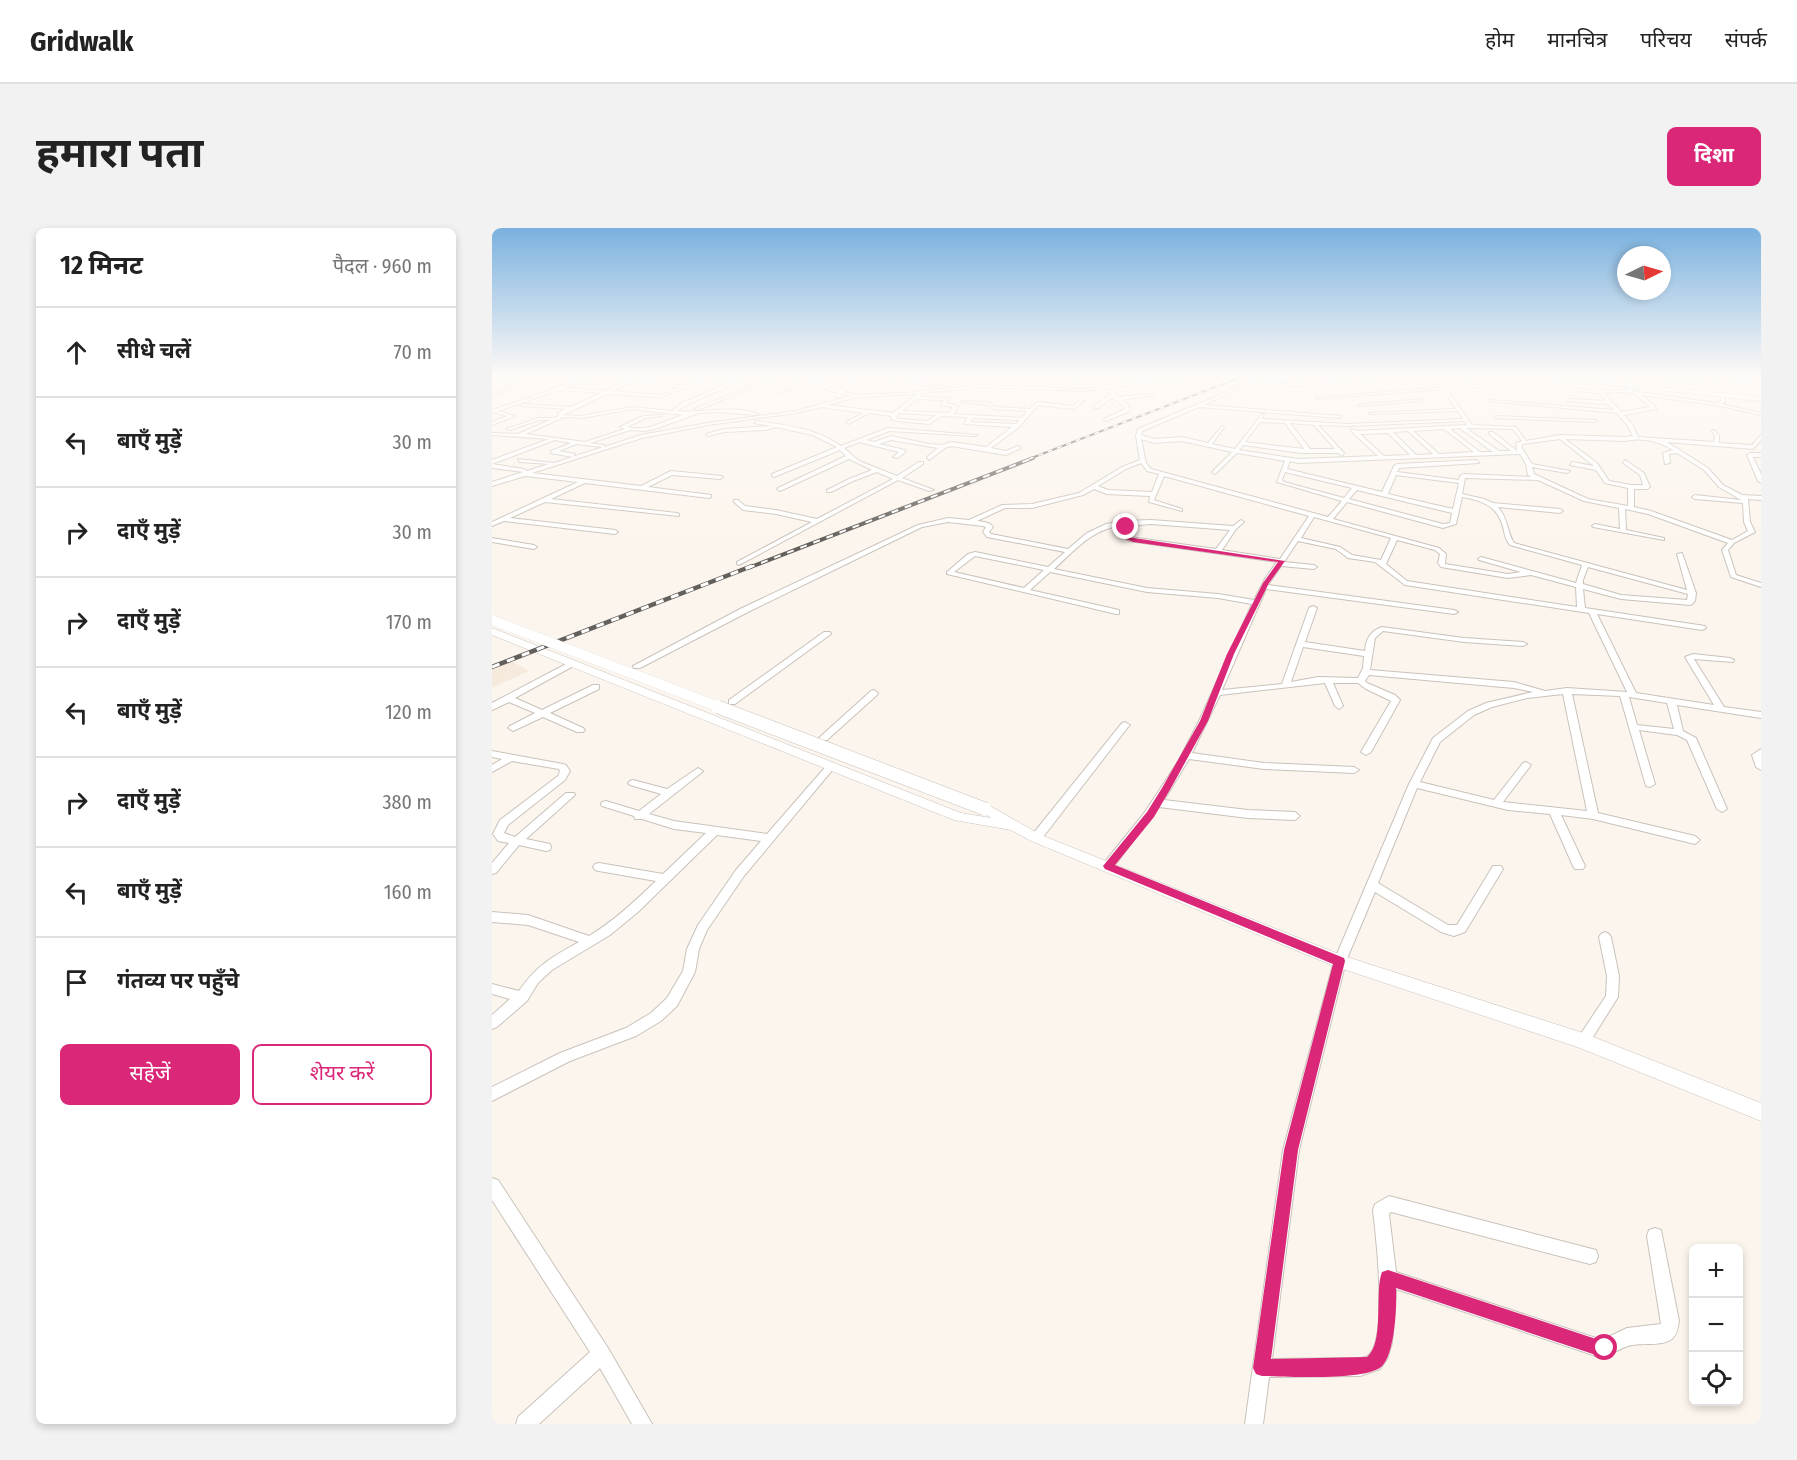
<!DOCTYPE html>
<html lang="hi">
<head>
<meta charset="utf-8">
<style>
	:root { --surface:#fff; --page:#f2f2f2; --text:#222; --muted:#767676; --line:#e0e0e0; --accent:#db2777 }
	body { margin:0; font-family:"Fira Sans Condensed","Noto Sans Devanagari",sans-serif; background:var(--page); color:var(--text) }
	.controls { position:absolute; right:18px; bottom:18px; display:grid; overflow:hidden; border-radius:9px; box-shadow:0 3px 9px #0003 }
	.controls button { width:54px; height:54px; display:grid; place-items:center; padding:0; border:0; border-bottom:2px solid var(--line); background:var(--surface); color:var(--text); font:30px sans-serif }
	.compass { position:absolute; left:1125px; top:18px; width:54px; height:54px; border-radius:50%; background:var(--surface); box-shadow:0 3px 9px #0003; rotate:85deg }
	.stop { position:absolute; width:18px; height:18px; margin:-14px; border:4px solid #db2777; border-radius:50%; background:#fff }
	.stop.end { background:#db2777; border-color:#fff; box-shadow:0 2px 6px #0008 }
	.list { margin:0; padding:0; list-style:none }
	h2 { display:flex; justify-content:space-between; align-items:center; height:78px; margin:0; padding:0 24px; font-size:26px }
	h2 small { font-size:20px; font-weight:400; color:var(--muted) }
	.list li { display:grid; grid-template-columns:39px 1fr auto; gap:18px; align-items:center; box-sizing:border-box; height:90px; padding:0 24px; border-top:2px solid var(--line) }
	.list b { display:block; font-size:22px; white-space:nowrap }
	.list em { font-size:20px; font-style:normal; color:var(--muted) }
	.actions { display:flex; gap:12px; padding:18px 24px }
	.actions a { flex:1; padding:14px 0; border:2px solid var(--accent); border-radius:9px; text-align:center; font-size:21px; color:var(--accent) }
	.actions .main { background:var(--accent); color:#fff }
	.icon { flex:none; width:33px; height:33px; fill:none; stroke:currentColor; stroke-width:2; stroke-linecap:round; stroke-linejoin:round }
	.map { position:relative; flex:none; width:1269px; height:1196px; overflow:hidden; border-radius:9px }
	header { display:flex; align-items:center; gap:36px; box-sizing:border-box; height:84px; padding:0 30px; background:var(--surface); border-bottom:2px solid var(--line) }
	header strong { font-size:28px }
	nav { display:flex; gap:33px; margin-inline-start:auto; font-size:21px }
	.intro { display:flex; align-items:center; justify-content:space-between; box-sizing:border-box; height:144px; padding:0 36px }
	h1 { margin:0; font-size:42px }
	.button { padding:15px 27px; border-radius:9px; background:var(--accent); color:#fff; font-size:21px; font-weight:700 }
	main { display:flex; gap:36px; padding:0 36px }
	aside { flex:1; background:var(--surface); border-radius:9px; box-shadow:0 3px 9px #0003 }
	.map>svg:first-child { display:block }
	.built { fill:#f6eadc }
	.lines { fill:none; stroke-linecap:round; stroke-linejoin:round }
	.minor-casing { stroke:#c9c2bb; stroke-width:2 }
	.tertiary-casing { stroke:#c9c2bb; stroke-width:1 }
	.minor { fill:#fff; fill-rule:evenodd }
	.tertiary { fill:#fff; fill-rule:evenodd }
	.rail-far2-casing { stroke:#63605c; stroke-width:2 }
	.rail-far1-casing { stroke:#63605c; stroke-width:4 }
	.rail-casing { stroke:#63605c; stroke-width:4.5 }
	.rail-far2 { stroke:#fff; stroke-width:1.5; stroke-dasharray:5; stroke-linecap:butt }
	.rail-far1 { stroke:#fff; stroke-width:2; stroke-dasharray:7; stroke-linecap:butt }
	.rail { stroke:#fff; stroke-width:3; stroke-dasharray:8; stroke-linecap:butt }
	.tertiary-bridge-far1-casing { stroke:#c9c2bb; stroke-width:10; stroke-linecap:butt }
	.tertiary-bridge-casing { stroke:#c9c2bb; stroke-width:14; stroke-linecap:butt }
	.tertiary-bridge-far1 { stroke:#fff; stroke-width:10 }
	.tertiary-bridge { stroke:#fff; stroke-width:13 }
	.route { fill:#db2777 }
</style>
</head>
<body>
<header>
<strong>Gridwalk</strong>
<nav><a>होम</a><a>मानचित्र</a><a>परिचय</a><a>संपर्क</a></nav>
</header>
<div class="intro"><h1>हमारा पता</h1><a class="button">दिशा</a></div>
<main>
<aside>
<h2>12 मिनट<small>पैदल · 960 m</small></h2>
<ul class="list">
<li><svg class="icon" aria-label="ahead" viewBox="0 0 24 24"><path d="M12 20V5M6 11l6-6 6 6"/></svg><div><b>सीधे चलें</b></div><em>70 m</em></li>
<li><svg class="icon" aria-label="left" viewBox="0 0 24 24"><path d="M17 20v-9H6M10 6l-5 5 5 5"/></svg><div><b>बाएँ मुड़ें</b></div><em>30 m</em></li>
<li><svg class="icon" aria-label="right" viewBox="0 0 24 24"><path d="M7 20v-9h11M14 6l5 5-5 5"/></svg><div><b>दाएँ मुड़ें</b></div><em>30 m</em></li>
<li><svg class="icon" aria-label="right" viewBox="0 0 24 24"><path d="M7 20v-9h11M14 6l5 5-5 5"/></svg><div><b>दाएँ मुड़ें</b></div><em>170 m</em></li>
<li><svg class="icon" aria-label="left" viewBox="0 0 24 24"><path d="M17 20v-9H6M10 6l-5 5 5 5"/></svg><div><b>बाएँ मुड़ें</b></div><em>120 m</em></li>
<li><svg class="icon" aria-label="right" viewBox="0 0 24 24"><path d="M7 20v-9h11M14 6l5 5-5 5"/></svg><div><b>दाएँ मुड़ें</b></div><em>380 m</em></li>
<li><svg class="icon" aria-label="left" viewBox="0 0 24 24"><path d="M17 20v-9H6M10 6l-5 5 5 5"/></svg><div><b>बाएँ मुड़ें</b></div><em>160 m</em></li>
<li><svg class="icon" aria-label="arrive" viewBox="0 0 24 24"><path d="M6 21V4h12l-3 4 3 4H6"/></svg><div><b>गंतव्य पर पहुँचे</b></div></li>
</ul>
<div class="actions"><a class="main">सहेजें</a><a>शेयर करें</a></div>
</aside>
<div class="map">
<svg width="1269" height="1196" viewBox="0 0 1269 1196">
	<rect width="100%" height="100%" fill="#fcf5ed"/>
	<path class="built" d="M18 432 37 443 0 460V438Z"/>
	<g class="lines">
		<defs>
			<path id="minor" d="M102 146H108L72 160 114 163 133 154 130 153 131 151 192 158 213 151 244 152 251 149 252 151 194 177 185 183C211 186 241 176 266 186L264 187 228 184 207 185 163 201 152 203 138 202 98 215 112 217V219L149 207 216 195 304 183 359 168 350 166 347 169H343L346 165 335 162 327 155 284 165V163L322 154 284 149 206 182 202 181 284 147 326 152 336 156 339 160 348 163 360 149 352 146 384 147 453 159 451 160 384 149H365L352 164 364 167 413 165 489 157 593 161 607 159 613 146H617L611 158 715 146H726L593 163 489 159 431 165 427 169 458 170 454 175 466 178 462 186 530 190 535 183 501 181 497 177 470 174 472 173 498 175 502 179 538 181 545 174 581 178 588 172 592 173 582 181 546 177 527 199 499 220 514 223 526 218 529 220 514 227 459 218 453 220 437 232 435 229 446 220 399 212 387 216 413 222V224L406 230 401 229 407 224 367 214 352 220 367 233 405 248 427 234H431V236L410 250 442 262 437 263 406 252 247 337 245 336V334L320 294 284 286 251 282 242 274V272H246L253 278 284 282 325 291 401 251 385 244 361 253 339 264H335V262L357 251 380 242 357 231 288 263 285 261 286 260 354 228 348 222 282 249 280 248V246L345 219 320 207 284 199 274 202 232 204 216 208 214 206 232 201 280 198 262 195 264 193C293 197 324 200 349 218L396 200 485 207 483 208 397 203 374 212 382 214 399 208 437 216 450 217 459 214 494 219 520 199 472 196 476 189 450 188 437 196 405 193 399 191V188L377 185 356 196 354 194 372 185 329 179 304 185 216 197 150 210 40 245 149 258 179 243 230 248 231 249 228 251 180 247 156 259 219 267V269L217 270 93 255 59 271 185 285 187 286V288L53 274 18 290 123 302 126 304 123 306 12 293 0 298V294L86 254 33 248 0 258V254L31 244 0 240V236L32 241 35 243 57 236 28 234 26 231 62 235 111 219 84 216 67 223 83 226 81 229 59 225V223L79 215 63 212 0 236V232L57 211 0 207V205L26 206 58 192H47L18 202 14 201 47 190H63L67 188 66 185 74 181 30 178 28 176 79 179 109 165 67 162 6 183 23 188 0 197V194L16 188 0 184V182L31 172ZM213 153 238 154 190 175 180 183 140 179 90 188 71 187 115 166 168 169ZM139 154 187 160 168 167 120 163ZM425 166 401 185 335 177 365 169ZM424 171 452 172 449 177 461 179 457 185 410 183ZM140 181 191 187C172 193 156 204 135 199L154 190 170 188 168 187 151 188 128 199 133 201 93 214 34 206 72 189 90 190ZM407 185 444 187 436 193 406 191 404 189ZM481 190 528 192 524 196 478 194Z
				M528 146H543L590 151 588 152Z
				M769 146H776L764 150V152L759 155 812 156 905 148 907 149 812 158 755 157 712 177 849 188 847 190 707 179 650 203 649 207 662 211 690 209 716 215 730 198 732 199 720 216 743 221 770 186 772 187 770 191 856 196 971 191 966 183 879 186 877 185 964 181 952 161 825 171 823 170 953 159 980 197 1024 199 1034 213 1068 207 1133 209 1141 208 1135 197 1125 185 997 173 999 172 1122 182 1116 176 1075 173 1077 171 1114 173 1107 165C1090 164 1072 162 1059 150L1062 149C1082 165 1112 164 1137 161L1138 159 1128 146H1132L1142 159 1140 163 1224 175 1229 173 1228 166 1230 165 1232 166 1233 174 1229 176 1269 185V187L1224 177 1149 167 1164 179V181L1132 187 1140 196 1146 209 1222 214 1223 208 1220 203 1222 202 1227 208V215L1260 217 1269 207V212L1261 221 1175 214 1216 240 1231 257 1250 267 1269 268V272L1256 271 1258 294 1263 304 1242 315 1236 322 1244 347 1269 355V359L1239 349 1230 322 1236 315 1156 286 1133 281 1134 302 1172 310V312L1101 299 1100 298 1103 296 1128 301 1127 280 1092 273 1046 252 973 250 970 266 992 271 1001 275 1068 281 1071 283 1068 285 1006 279C1016 290 1015 304 1022 315L1195 362 1185 326 1190 325 1204 365 1203 373 1199 377 1129 371 1091 361 1093 380 1213 398 1214 400 1210 402 1105 386 1144 465 1222 477 1193 429 1201 426 1238 430 1242 432 1241 434 1202 431 1232 479 1269 484V490L1185 477 1191 503 1204 510 1235 581 1230 584 1225 581 1195 512 1185 507 1147 502 1163 556 1158 559 1154 558 1128 468 1080 466 1106 585 1203 608 1208 612 1203 616 1101 591 1069 587 1093 638 1091 641H1083L1081 638 1058 586 1016 582 925 560 886 655 956 697H965L1001 638H1009L1011 641 973 704 962 708 949 704 883 664 854 733 807 922 780 1131 868 1130C872 1129 874 1130 877 1127 896 1109 884 1008 881 982L883 976 897 968 1104 1022 1106 1028 1104 1034 1098 1036 899 984 897 986 904 1044 1104 1110 1112 1111 1135 1100 1169 1096 1155 1008 1157 1002 1163 1000 1169 1002 1187 1093C1186 1099 1185 1107 1180 1111 1169 1119 1149 1114 1136 1118 1123 1122 1119 1130 1104 1128L904 1061 900 1115 895 1131 888 1141 868 1148 777 1149 771 1196H753L791 922 842 733 917 556 941 510 976 483 994 475 1041 464 1022 460 877 447 873 453 875 455 903 467 908 472 879 524 874 527 869 524 899 473 874 461 866 455H841L851 478 847 481 843 478 833 455 728 467 700 525 772 535 862 539 867 542 862 545 772 541 697 531 672 572 756 582 803 584 808 588 803 592 756 590 667 579 620 641H612L610 638 612 635 653 584 687 532 707 493 760 376 726 370 655 364 558 344 538 362 627 382V386H624L455 346V344L476 326 483 324 556 339 573 324 495 309 491 304 494 299 491 298 456 294 430 299 254 385 148 440H142L141 438 248 381 426 297 456 290 477 292 510 277 540 276 587 265 630 239 648 232 644 208 646 201 742 161 761 151H757V149ZM1131 164 1143 166 1158 179 1129 184 1112 165ZM973 193 975 197 865 203 859 201V203L886 228 806 231 747 222 751 217 809 225H846L850 228 852 225 826 197 856 198ZM768 194 793 195 812 221 753 214ZM798 195 822 197 843 221H818ZM969 200V201L1001 224H988L958 201ZM974 200 1021 201 1030 213 1024 215 1025 223 1001 204H997V206L1019 223H1007ZM952 201 982 224 947 226 921 203ZM916 203 941 226 924 227 901 204ZM896 205 918 227 892 228 868 206ZM649 211 662 215 690 213 740 224 720 244 723 246 745 225 793 233 785 254 850 273 836 289 659 241 654 235ZM1068 211 1102 238 1080 234 1078 237 1104 242 1113 255 1136 260V278L1096 271 1042 246 1040 239 1075 245 1078 243 1040 236 1030 220V216ZM1073 211 1133 213C1151 209 1165 213 1181 222L1171 225 1173 236 1178 235 1177 226 1185 225 1212 242 1227 259 1249 272 1203 267 1200 269 1203 271 1251 275 1252 294 1256 303 1240 312 1159 283 1142 279V261H1155L1158 259 1152 245 1133 232 1131 235 1148 247 1151 257H1139L1117 253 1105 235ZM1028 226 1034 236 1036 247 1039 249 971 246 968 248 967 252 905 244 907 240 987 235 985 232 905 236 902 238 890 264 795 241 798 233 806 235ZM649 235 655 243 667 246 660 264 616 262 606 258 634 241ZM793 244 860 260 852 270 792 254 790 252ZM904 247 967 255 961 281 896 266ZM672 248 817 288 788 331 730 322 744 301 752 294 749 292 741 298 659 292 630 293 614 296 595 305 576 321 499 306 497 304 501 299C497 294 492 294 485 293L513 280H540L591 267 602 261 615 266 658 268 657 274 690 283V281L662 272ZM865 262 960 285 958 295 951 296 857 271ZM970 269C989 272 1006 278 1011 299 1013 307 1013 311 1018 317L1090 337 1084 355 989 329 986 331 987 332 1029 344 1016 346 953 336 954 326 947 320 841 291 855 274 951 300 964 296ZM822 289 899 310 889 332 860 327 848 319 809 310ZM659 296 738 302 724 321 638 309 639 303 635 298ZM629 298 633 303 632 309 637 313 785 334 774 349 762 372 726 366 655 360 562 341C582 323 601 300 629 298ZM905 312 943 322 948 326 946 335 949 339 1016 350 1039 347 1084 359 1085 379 915 353 894 336ZM806 313 844 321 856 330 883 334 913 357 1097 385 1135 464 1075 460 1053 463 1022 454 878 442 883 410 891 403 972 414 1031 418 1035 416 1031 414 972 410 890 399C878 403 874 411 873 423L813 414 825 380 821 378 817 380 790 456 730 462 774 361 962 386 966 384 962 382 776 357 789 338 822 341 825 339 822 337 792 334ZM483 328 552 342 532 360 462 344ZM1096 339 1196 366 1195 372 1129 367 1091 356V352ZM811 419 872 428 871 440 866 450 826 449 799 454ZM1071 466 1095 583 1011 574 1039 537 1034 534 1031 535 1002 572 928 554 948 514 982 487 1000 479 1035 470ZM1137 469 1175 475 1182 501 1145 497Z
				M967 146H971L977 156 1006 160 1004 161 974 158Z
				M1206 146 1252 153 1262 146H1266L1255 156 1246 160 1245 167 1243 168 1241 167 1242 159 1248 155 1203 147Z
				M0 149 32 156 34 157 0 167V165L27 157 0 151Z
				M1167 150 1208 154 1214 156 1218 164 1214 165 1210 158 1206 156 1166 152Z
				M615 161H619L626 169 659 166 661 167 630 172 636 176 638 183 614 193 612 191 633 181 632 178 620 169 606 180H602V178L618 167Z
				M930 171 928 173 868 178 866 177Z
				M1004 188 1103 192 1105 193 1103 194 1002 190Z
				M1258 225H1269V229H1261L1269 246V255L1266 253 1255 227Z
				M0 310 42 317 45 319 42 321 0 314Z
				M332 404H338L339 406 243 476H237V472Z
				M78 434H84L85 436 23 470 50 482 101 457H107V461L58 485 91 500 93 502 91 504H85L51 489 21 503 16 500 18 498 43 485 17 474 0 482V475Z
				M382 462 386 465 385 467 335 512H329L327 510 329 508 379 463Z
				M633 494 638 497 636 499 548 613H540L539 610 540 607 630 495Z
				M1269 521V542L1264 539 1260 527Z
				M0 523 71 536 74 537 78 543 73 552 16 597 12 605 23 609 74 565H82L83 567 34 611 58 616 59 619 58 622 54 623 27 617 4 645 0 646V635L17 615 6 613 1 606 8 592 66 548 68 543 67 541 20 533 0 544V537L10 531 0 529Z
				M339 535 344 538 342 540 252 648 215 702 207 721 203 744 185 778 169 793 144 808 78 833 0 873V859L68 825 134 800 159 785 175 770 191 743 195 721 206 697 244 642 269 613 225 607 146 684 118 707 60 742 46 755 35 773 5 799 0 801V787L18 771 0 766V756L27 763C45 737 60 729 87 714L36 697 0 694V684L36 687 97 708C122 693 143 673 164 653L107 643 103 642 101 639 103 636 107 635 171 646 214 605 182 601 150 591H143L142 588 110 578 109 576 110 574 114 573 147 583 169 566 138 557 136 555 138 553 141 552 175 561 206 540 211 543 209 545 157 586 182 593 275 606 336 536Z
				M1113 704 1117 706 1119 709 1127 748 1126 769 1096 817 1091 819 1086 817 1084 813 1114 768 1115 748 1107 709 1109 706Z
				M0 950 6 952 116 1120 160 1196H140L108 1140 47 1196H24L26 1189 98 1124 0 972Z"/>
			<path id="tertiary" d="M707 146 780 150 885 146 780 154Z
				M1017 146H1035L1269 169V173Z
				M0 400 469 585 499 590 486 581 493 577 498 578 549 607 852 728 1091 805 1269 875V893L1088 820 842 738 539 613 519 602 462 592 0 407Z"/>
		</defs>
		<use href="#minor" class="minor-casing"/>
		<use href="#tertiary" class="tertiary-casing"/>
		<use href="#minor" class="minor"/>
		<use href="#tertiary" class="tertiary"/>
		<defs>
			<path id="rail-far2" d="M537 231 757 146"/>
			<path id="rail-far1" d="M256 340 541 230"/>
			<path id="rail" d="M0 439 260 338"/>
		</defs>
		<use href="#rail-far2" class="rail-far2-casing"/>
		<use href="#rail-far1" class="rail-far1-casing"/>
		<use href="#rail" class="rail-casing"/>
		<use href="#rail-far2" class="rail-far2"/>
		<use href="#rail-far1" class="rail-far1"/>
		<use href="#rail" class="rail"/>
		<defs>
			<path id="tertiary-bridge-far1" d="M0 392 230 480"/>
			<path id="tertiary-bridge" d="M226 479 493 581"/>
		</defs>
		<use href="#tertiary-bridge-far1" class="tertiary-bridge-far1-casing"/>
		<use href="#tertiary-bridge" class="tertiary-bridge-casing"/>
		<use href="#tertiary-bridge-far1" class="tertiary-bridge-far1"/>
		<use href="#tertiary-bridge" class="tertiary-bridge"/>
	</g>
	<linearGradient id="sky" x2="0" y2="1"><stop stop-color="#7ab1df"/><stop offset="0.47" stop-color="#fefaf7"/><stop offset="1" stop-color="#fefaf7" stop-opacity="0"/></linearGradient>
	<rect width="1269" height="313" fill="url(#sky)"/>
	<path class="route" d="M634 297 637 299 638 309 642 310 793 333 777 355 742 426 716 493 679 560 662 589 623 637 852 730 853 733 806 922 779 1131 875 1129C893 1114 882 1063 890 1044L896 1042 1104 1111 1119 1114 1121 1120 1119 1125 1104 1127 904 1060C905 1078 903 1123 891 1137 878 1154 793 1148 770 1148L764 1146 761 1140 792 922 841 736 613 641 611 638 655 584 670 560 708 493 735 426 771 355 786 334 641 314 632 310 631 299Z"/>
</svg>
<div class="controls">
<button>+</button>
<button>−</button>
<button><svg class="icon" aria-label="locate" viewBox="0 0 24 24"><circle cx="12" cy="12" r="6"/><path d="M12 2v4M12 18v4M2 12h4M18 12h4"/></svg></button>
</div>
<svg class="compass" viewBox="-18 -18 36 36"><path d="M0-13l5 13h-10z" fill="#e53935"/><path d="M0 13l5-13h-10z" fill="#767676"/></svg>
<div class="stop" style="left:1113px;top:1120px"></div>
<div class="stop end" style="left:634px;top:299px"></div>
</div>
</main>
</body>
</html>
